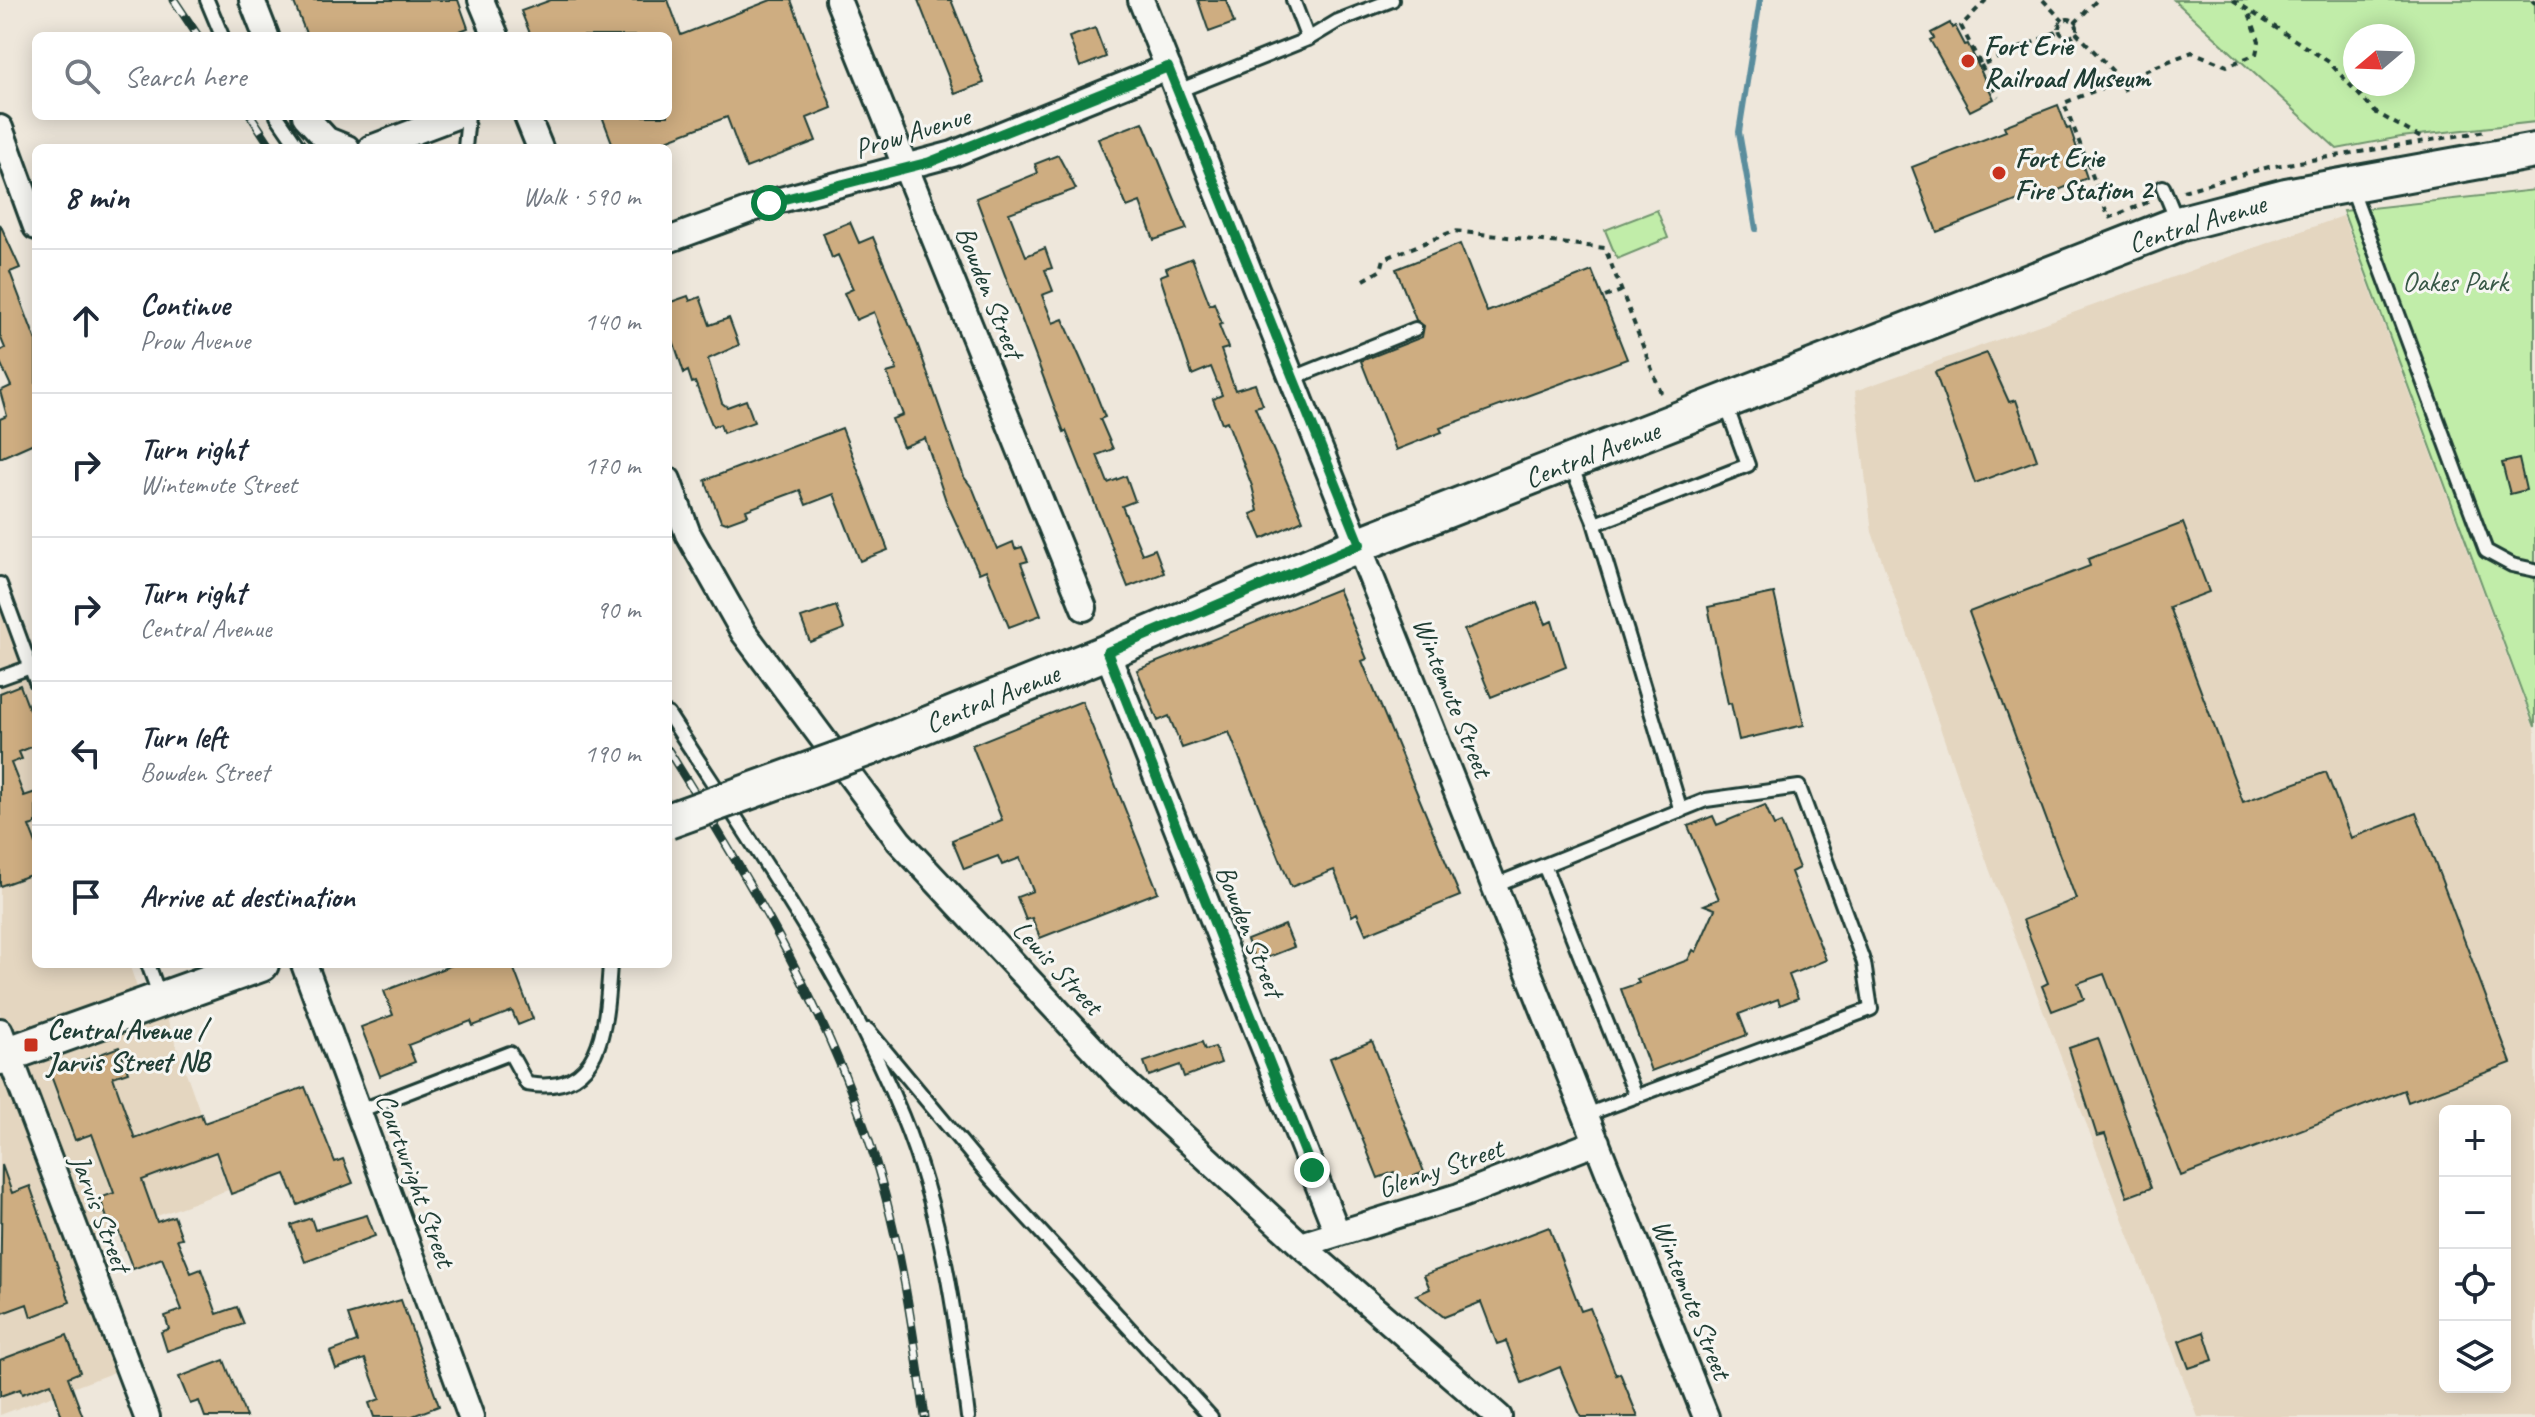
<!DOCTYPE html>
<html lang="en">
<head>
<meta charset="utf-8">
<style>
	:root { --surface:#fff; --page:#f2f2f3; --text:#1f2937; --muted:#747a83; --line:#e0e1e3 }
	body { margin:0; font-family:Caveat,sans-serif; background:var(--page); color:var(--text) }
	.controls { position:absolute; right:24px; bottom:24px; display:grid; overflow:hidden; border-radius:12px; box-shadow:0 4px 20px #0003 }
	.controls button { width:72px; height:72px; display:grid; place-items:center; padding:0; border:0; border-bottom:2px solid var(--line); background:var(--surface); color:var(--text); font:40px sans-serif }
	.compass { position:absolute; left:2343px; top:24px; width:72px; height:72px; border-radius:50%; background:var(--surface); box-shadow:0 4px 20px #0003; rotate:251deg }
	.stop { position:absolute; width:24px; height:24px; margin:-18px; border:6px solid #0b8043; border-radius:50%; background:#fff }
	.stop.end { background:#0b8043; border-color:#fff; box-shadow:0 2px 8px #0008 }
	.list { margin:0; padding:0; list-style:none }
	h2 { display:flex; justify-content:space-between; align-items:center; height:104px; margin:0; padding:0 32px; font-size:34px }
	h2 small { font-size:26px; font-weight:400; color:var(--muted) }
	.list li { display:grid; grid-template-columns:52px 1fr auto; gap:24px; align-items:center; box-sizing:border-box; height:144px; padding:0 32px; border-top:2px solid var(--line) }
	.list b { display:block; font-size:30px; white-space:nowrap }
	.list p { margin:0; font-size:26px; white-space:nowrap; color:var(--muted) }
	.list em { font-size:26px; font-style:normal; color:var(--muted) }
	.icon { flex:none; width:44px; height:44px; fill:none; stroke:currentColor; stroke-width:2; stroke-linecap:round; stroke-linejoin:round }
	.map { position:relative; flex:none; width:2535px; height:1417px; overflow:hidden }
	.search { position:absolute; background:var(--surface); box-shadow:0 4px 20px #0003; left:32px; top:32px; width:640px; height:88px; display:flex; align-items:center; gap:20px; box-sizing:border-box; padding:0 28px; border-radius:12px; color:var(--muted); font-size:30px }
	.panel { position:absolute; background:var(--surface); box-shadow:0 4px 20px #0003; left:32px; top:144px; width:640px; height:824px; border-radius:12px }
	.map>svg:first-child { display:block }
	.built { fill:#e4d6c0; fill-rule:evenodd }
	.green { fill:#c1eda9; stroke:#70956e; stroke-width:2; fill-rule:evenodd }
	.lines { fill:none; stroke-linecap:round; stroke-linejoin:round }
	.stream { stroke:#5a8d9d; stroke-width:6 }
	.building { fill:#cead81; stroke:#1f3d34; stroke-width:2 }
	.lane-casing { stroke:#1f3d34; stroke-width:18 }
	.street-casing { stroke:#1f3d34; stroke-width:30 }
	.secondary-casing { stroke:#1f3d34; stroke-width:40 }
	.path { stroke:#1f3d34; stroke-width:4; stroke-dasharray:6 6; stroke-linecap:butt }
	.lane { stroke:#f6f6f2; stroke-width:12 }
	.street { stroke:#f6f6f2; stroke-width:24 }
	.secondary { stroke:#f6f6f2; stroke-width:34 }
	.rail-casing { stroke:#1f3d34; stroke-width:9 }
	.rail { stroke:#f6f6f2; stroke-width:6; stroke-dasharray:18; stroke-linecap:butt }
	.secondary-bridge-casing { stroke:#1f3d34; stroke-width:40; stroke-linecap:butt }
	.secondary-bridge { stroke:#f6f6f2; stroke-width:34 }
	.route { stroke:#0b8043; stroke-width:10 }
	.poi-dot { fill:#c8321e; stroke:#f6f6f2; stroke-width:3 }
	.labels { text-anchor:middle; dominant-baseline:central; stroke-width:6; stroke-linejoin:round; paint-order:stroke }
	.poi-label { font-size:28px; font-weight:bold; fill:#1f3d34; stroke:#f6f6f2; text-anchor:start }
	.street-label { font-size:28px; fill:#1f3d34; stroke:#f6f6f2 }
	.park-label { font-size:28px; fill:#375746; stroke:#f6f6f2 }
</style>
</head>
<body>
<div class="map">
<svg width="2535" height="1417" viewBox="0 0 2535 1417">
	<rect width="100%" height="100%" fill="#eee7db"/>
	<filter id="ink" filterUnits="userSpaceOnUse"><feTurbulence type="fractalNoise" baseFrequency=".0125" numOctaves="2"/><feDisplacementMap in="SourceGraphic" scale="16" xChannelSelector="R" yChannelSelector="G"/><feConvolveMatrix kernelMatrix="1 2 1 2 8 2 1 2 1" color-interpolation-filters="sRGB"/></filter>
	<g filter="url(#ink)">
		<path class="built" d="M2343 216 2535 731V1417H2198L1990 871 1872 532 1855 391ZM2445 1111H2505V1387H2445Z
			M0 609 36 709V964H129L138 990 0 1038Z
			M162 1005 228 1190 81 1244 128 1367 0 1415V1066Z"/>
		<path class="green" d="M2174 0H2535V122L2401 137 2337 149ZM2403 36V84H2355V36Z
			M2535 190V727L2343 211Z
			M1657 210 1668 238 1617 259 1605 230Z"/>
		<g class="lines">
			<path class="stream" d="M1756 229 1739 132 1760 0"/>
		</g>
		<path class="building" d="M293 0H458L468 28 447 36H307Z
			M551 0H668L681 35 771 0H791L832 108 807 118 816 141 746 168 727 117 645 148H614L602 116H668V36H531L521 11Z
			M918 0H951L984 83 955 94Z
			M1198 0H1226L1234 23 1209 32Z
			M1950 23 1952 28 1955 26 1965 45 1968 44 1994 99 1970 111 1930 40 1934 38 1931 33Z
			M1095 28 1106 57 1080 67 1069 37Z
			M2058 105 2067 129 2070 128 2087 178 2033 201 2031 195 1937 232 1912 167 2006 131 2004 126Z
			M1143 122 1187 229 1154 240 1140 202 1127 207 1098 139Z
			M1058 155 1076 189 1009 213 1026 256 1045 248 1052 268 1045 270 1053 291 1042 295 1053 323 1063 319 1094 389 1105 417 1100 419 1113 449 1097 455 1108 483 1126 476 1135 501 1122 506 1142 554 1155 549 1164 573 1128 587 1066 431 1064 432 976 198 1038 173 1035 164Z
			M850 222 859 243 873 237 917 343 964 477 973 489 997 549 1013 542 1015 549 1022 547 1028 561 1021 563 1041 615 1009 627 986 570 979 573 946 501 925 438 903 447 892 419 903 415 887 373 897 370 874 312 856 320 844 293 853 289 838 255 832 258 823 233Z
			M0 224 20 268 10 272 36 341V442L0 458V419L7 416 0 391 11 386 0 362V351L5 348 0 336Z
			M1460 244 1487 312 1592 271 1627 359 1440 428 1442 432 1396 450 1361 361 1422 337 1424 326 1416 320 1396 269Z
			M1192 258 1210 305 1214 303 1222 324 1219 325 1228 348 1221 350 1235 390 1255 384 1263 405 1255 407 1303 520 1262 539 1251 514 1258 511 1252 486 1227 421 1222 423 1213 399 1222 395 1211 367 1192 375 1160 276 1168 273 1166 268Z
			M688 296 690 301 700 297 710 325 729 318 739 345 708 359 722 403 727 407 746 400 754 422 723 433 720 424 713 427 695 382 692 383 688 371 684 373 668 325V303Z
			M1987 353 2009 402 2016 400 2037 460 1975 483 1935 372Z
			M842 428 888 550 860 561 834 494 806 505 800 490 746 510 748 515 726 523 721 521 705 480Z
			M2519 459 2526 490 2510 494 2502 463Z
			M2183 523 2209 592 2169 607 2243 802 2326 772 2351 838 2416 813 2511 1063 2408 1102 2404 1090 2181 1176 2104 974 2078 983 2084 999 2052 1011 2042 986 2048 983 2023 920 2076 899 1969 612 2090 566 2088 559Z
			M1338 589 1367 659 1362 661 1460 896 1366 934 1357 913 1352 916 1334 870 1291 887 1229 732 1182 748 1169 716 1158 721 1137 670Z
			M1774 593 1804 725 1739 740 1731 703 1728 704 1708 607Z
			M1537 602 1546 624 1552 621 1566 667 1491 697 1464 630Z
			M836 606 844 629 810 642 801 618Z
			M20 685 36 728V745L19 752 22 759 11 763 24 796 36 792V824L29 826 36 844V873L0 886V693Z
			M1082 701 1158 892 1040 938 1032 918 1026 920 1017 897 1033 891 1020 858 1002 865 998 856 964 869 952 840 1002 820 972 745Z
			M1765 805 1774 826 1781 823 1799 868 1791 872 1826 960 1789 975 1798 998 1780 1005 1778 999 1739 1014 1747 1035 1651 1071 1621 989 1639 983 1637 979 1688 960 1693 950 1696 952 1715 909 1704 905 1719 899 1688 826 1713 816 1717 825Z
			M1285 925 1294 947 1256 962 1247 940Z
			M455 964H512L533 1019 518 1025 512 1011 473 1026 471 1021 408 1045 415 1062 380 1076 361 1027 393 1015 384 991Z
			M2098 1038 2151 1188 2127 1197 2105 1134 2097 1136 2069 1048Z
			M1372 1041 1424 1172 1399 1182 1394 1172 1378 1178 1330 1058Z
			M1202 1042 1205 1050 1215 1047 1221 1063 1184 1077 1180 1065 1149 1076 1144 1062Z
			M119 1047 128 1072 113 1077 135 1139 201 1114 204 1123 305 1087 335 1162 343 1159 353 1183 298 1205 285 1174 231 1194 216 1152 142 1180 157 1222 174 1216 182 1238 177 1239 191 1273 201 1269 217 1314 237 1307 244 1324 167 1351 161 1332 169 1329 165 1316 182 1310 162 1258 133 1269 115 1222 109 1224 100 1198 114 1193 92 1134 75 1140 50 1073Z
			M2 1165 12 1193 30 1186 70 1302 31 1317 27 1304 0 1314Z
			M367 1215 375 1236 305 1262 291 1225 311 1218 315 1230Z
			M1549 1227 1581 1311 1590 1308 1616 1375 1620 1373 1638 1417H1581L1560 1367 1522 1383 1506 1341 1497 1344 1481 1302 1444 1317 1416 1295 1430 1289 1424 1275Z
			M401 1300 439 1406 410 1417H374L369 1403 380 1399 365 1359 336 1369 330 1352 357 1342 348 1315Z
			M2204 1332 2213 1360 2189 1368 2179 1341Z
			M67 1335 80 1372 68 1377 83 1417H62L51 1383 22 1394 20 1389 0 1396V1360Z
			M224 1360 246 1417H205L199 1401 190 1404 179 1377Z"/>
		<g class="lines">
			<defs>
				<path id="lane" d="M207 0 222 36
					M1293 0 1308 39
					M1178 91 1308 39 1338 21 1392 0
					M277 116 299 148
					M465 148 468 116
					M2163 187 2177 221
					M2351 187 2486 551 2512 565 2535 570
					M1293 378 1415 329
					M1571 466 1593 519 1681 811
					M1595 524 1748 465 1726 405
					M0 584 36 682
					M0 678 36 665
					M668 714C752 844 844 973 902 1116 941 1211 956 1315 968 1417
					M1544 865 1636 1096
					M1495 885 1706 800 1799 787 1864 963 1871 1009 1586 1115
					M148 964 160 997
					M868 1030 991 1178 1211 1417
					M359 1111 510 1053 527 1084C605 1097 606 1021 610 964"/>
				<path id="street" d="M252 0 266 36
					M481 0 496 36
					M838 0 1084 608
					M1141 0 1706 1417
					M305 116 327 140 347 148
					M527 116 540 148
					M0 128 36 227
					M371 148 456 116
					M668 240 769 203 953 154 1168 67
					M668 480 688 534 744 633 899 841 1122 1080 1301 1245 1499 1417
					M1107 652 1337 1232
					M304 964 471 1417
					M0 1031 147 1417
					M1301 1245 1459 1196 1597 1142"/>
				<path id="secondary" d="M869 748 1107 652 1360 544 2178 224 2286 196 2535 151
					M0 1057 261 964"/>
			</defs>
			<use href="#lane" class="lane-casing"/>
			<use href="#street" class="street-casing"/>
			<use href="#secondary" class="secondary-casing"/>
			<path class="path" d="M1986 0 1961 26 1981 65 2059 31
				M2043 0 2063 21
				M2233 0 2329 62 2375 112 2423 139
				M2532 0 2535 3
				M2059 28a9 9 0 1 1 18 0a9 9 0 1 1-18 0Z
				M2075 23 2097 0
				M2076 32 2121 80 2125 91
				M1981 65 1998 97
				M2183 191 2269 167 2486 131
				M2148 202 2109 218 2064 103 2192 52 2227 66 2256 54 2259 41 2248 10
				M1364 280 1381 270 1384 259 1454 231 1605 248 1663 398
				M1605 297 1621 291"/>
			<use href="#lane" class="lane"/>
			<use href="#street" class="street"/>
			<use href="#secondary" class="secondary"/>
			<defs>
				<path id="rail" d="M174 0 198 36
					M251 116 272 148
					M668 750C744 871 820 997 866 1132 898 1224 912 1321 925 1417"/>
			</defs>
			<use href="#rail" class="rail-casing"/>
			<use href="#rail" class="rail"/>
			<defs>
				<path id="secondary-bridge" d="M668 821 869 748"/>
			</defs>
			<use href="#secondary-bridge" class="secondary-bridge-casing"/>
			<use href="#secondary-bridge" class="secondary-bridge"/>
		</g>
	</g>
	<g class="lines" filter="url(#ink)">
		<path class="route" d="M769 203 930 162 1168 67 1360 544 1107 652 1312 1170"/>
	</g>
	<g class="poi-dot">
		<circle cx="1968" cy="61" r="8"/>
		<circle cx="1999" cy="173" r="8"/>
		<rect x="23" y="1037" width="16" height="16" rx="4"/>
	</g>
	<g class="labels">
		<g class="poi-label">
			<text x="1984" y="45">Fort Erie<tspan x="1984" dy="32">Railroad Museum</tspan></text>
			<text x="2015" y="157">Fort Erie<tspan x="2015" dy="32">Fire Station 2</tspan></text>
			<text x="47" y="1029">Central Avenue /<tspan x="47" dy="32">Jarvis Street NB</tspan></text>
		</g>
		<g class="street-label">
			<text transform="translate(912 132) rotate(-17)">Prow Avenue</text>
			<text transform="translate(2197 223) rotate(-17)">Central Avenue</text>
			<text transform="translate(990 292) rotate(68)">Bowden Street</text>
			<text transform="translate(1592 454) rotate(-21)">Central Avenue</text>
			<text transform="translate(1453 697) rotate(68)">Wintemute Street</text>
			<text transform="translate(992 698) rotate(-22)">Central Avenue</text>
			<text transform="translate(1250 931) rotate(68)">Bowden Street</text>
			<text transform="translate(1058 967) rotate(47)">Lewis Street</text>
			<text transform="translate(1440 1168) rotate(-19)">Glenny Street</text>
			<text transform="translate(416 1180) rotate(70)">Courtwright Street</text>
			<text transform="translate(101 1213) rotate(69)">Jarvis Street</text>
			<text transform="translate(1692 1299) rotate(68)">Wintemute Street</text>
		</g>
		<g class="park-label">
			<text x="2455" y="281">Oakes Park</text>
		</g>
	</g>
</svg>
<div class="controls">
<button>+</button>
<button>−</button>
<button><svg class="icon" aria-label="locate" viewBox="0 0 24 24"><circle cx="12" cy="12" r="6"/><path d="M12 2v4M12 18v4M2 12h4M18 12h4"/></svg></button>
<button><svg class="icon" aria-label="layers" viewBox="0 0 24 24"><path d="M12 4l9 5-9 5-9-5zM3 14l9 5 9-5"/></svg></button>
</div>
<svg class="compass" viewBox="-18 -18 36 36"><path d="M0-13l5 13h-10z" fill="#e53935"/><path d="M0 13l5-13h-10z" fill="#747a83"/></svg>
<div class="stop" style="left:769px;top:203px"></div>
<div class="stop end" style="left:1312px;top:1170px"></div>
<div class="search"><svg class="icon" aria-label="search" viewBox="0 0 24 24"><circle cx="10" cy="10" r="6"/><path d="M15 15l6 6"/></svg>Search here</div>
<section class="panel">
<h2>8 min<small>Walk · 590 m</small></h2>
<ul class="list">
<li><svg class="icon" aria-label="ahead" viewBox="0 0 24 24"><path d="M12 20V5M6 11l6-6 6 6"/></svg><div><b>Continue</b><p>Prow Avenue</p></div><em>140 m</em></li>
<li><svg class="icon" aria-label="right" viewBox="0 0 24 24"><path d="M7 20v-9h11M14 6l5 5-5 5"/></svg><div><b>Turn right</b><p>Wintemute Street</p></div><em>170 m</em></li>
<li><svg class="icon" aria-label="right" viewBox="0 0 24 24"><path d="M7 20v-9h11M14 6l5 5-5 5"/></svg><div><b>Turn right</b><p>Central Avenue</p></div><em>90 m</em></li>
<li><svg class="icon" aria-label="left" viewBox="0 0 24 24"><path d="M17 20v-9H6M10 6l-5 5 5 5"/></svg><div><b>Turn left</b><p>Bowden Street</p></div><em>190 m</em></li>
<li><svg class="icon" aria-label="arrive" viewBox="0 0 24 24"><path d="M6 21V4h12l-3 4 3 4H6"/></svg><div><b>Arrive at destination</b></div></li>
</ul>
</section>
</div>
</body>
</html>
